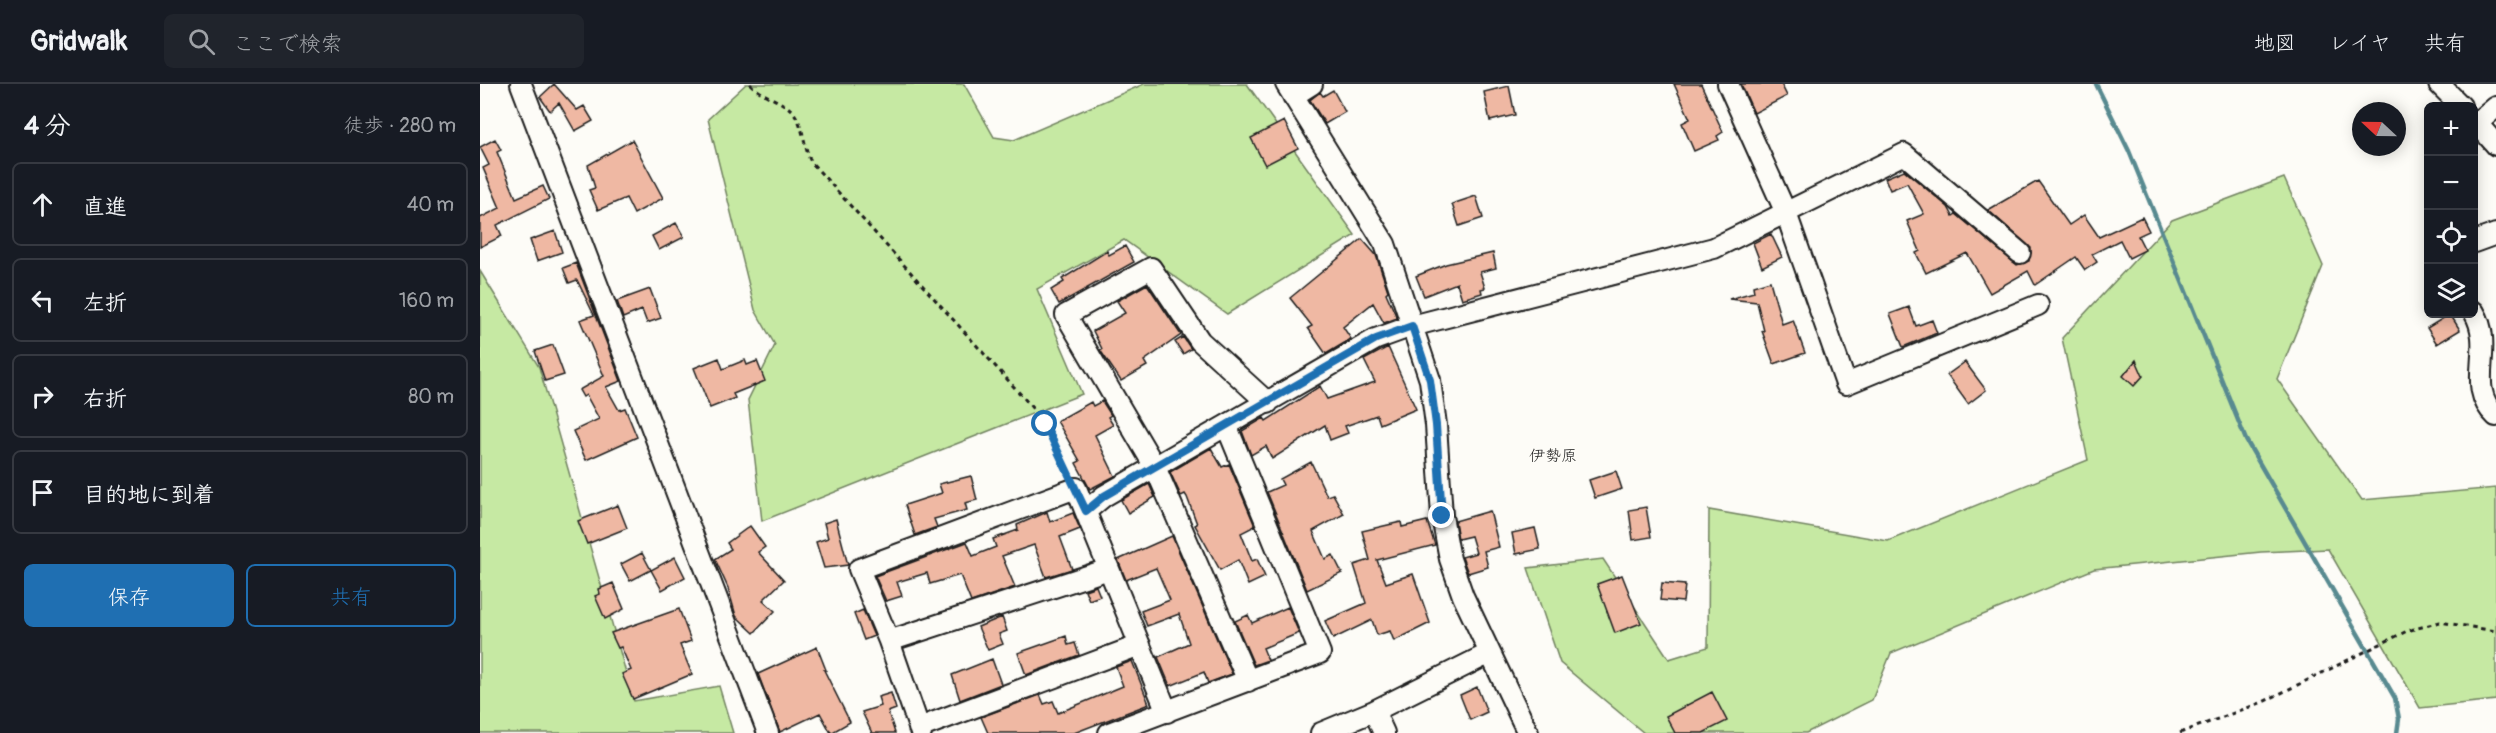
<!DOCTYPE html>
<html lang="ja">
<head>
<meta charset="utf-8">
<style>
	:root { --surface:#171b24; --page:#20242c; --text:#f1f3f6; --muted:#9ea1a6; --line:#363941; --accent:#1f6fb2 }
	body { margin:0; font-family:Pangolin,"Klee One",sans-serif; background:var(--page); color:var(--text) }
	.controls { position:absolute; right:18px; top:18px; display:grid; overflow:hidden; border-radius:9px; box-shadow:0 3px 15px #0003 }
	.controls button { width:54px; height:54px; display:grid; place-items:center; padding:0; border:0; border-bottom:2px solid var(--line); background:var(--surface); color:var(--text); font:30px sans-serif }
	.compass { position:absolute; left:1872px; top:18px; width:54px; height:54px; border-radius:50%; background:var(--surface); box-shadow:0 3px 15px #0003; rotate:292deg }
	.stop { position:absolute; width:18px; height:18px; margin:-14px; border:4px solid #1f6fb2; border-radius:50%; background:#fff }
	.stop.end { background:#1f6fb2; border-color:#fff; box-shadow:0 2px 6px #0008 }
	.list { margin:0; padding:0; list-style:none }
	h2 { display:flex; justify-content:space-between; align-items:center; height:78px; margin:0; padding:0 24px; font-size:26px }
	h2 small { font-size:20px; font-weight:400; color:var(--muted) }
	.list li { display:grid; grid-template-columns:39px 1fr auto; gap:18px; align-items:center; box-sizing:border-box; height:84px; margin:0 12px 12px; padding:0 12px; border:2px solid var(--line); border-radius:9px }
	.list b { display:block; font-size:22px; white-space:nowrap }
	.list em { font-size:20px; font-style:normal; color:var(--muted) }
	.actions { display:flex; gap:12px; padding:18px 24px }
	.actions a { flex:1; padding:14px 0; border:2px solid var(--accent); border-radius:9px; text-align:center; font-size:21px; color:var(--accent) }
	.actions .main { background:var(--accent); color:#fff }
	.icon { flex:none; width:33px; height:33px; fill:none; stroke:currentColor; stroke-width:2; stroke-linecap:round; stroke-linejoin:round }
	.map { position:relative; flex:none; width:2016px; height:649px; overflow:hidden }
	header { display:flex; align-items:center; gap:36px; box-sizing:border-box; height:84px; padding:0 30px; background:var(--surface); border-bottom:2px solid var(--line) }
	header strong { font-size:28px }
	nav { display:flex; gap:33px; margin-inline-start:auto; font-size:21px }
	.search { width:420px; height:54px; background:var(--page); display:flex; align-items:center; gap:15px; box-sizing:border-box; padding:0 21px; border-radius:9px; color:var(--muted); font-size:22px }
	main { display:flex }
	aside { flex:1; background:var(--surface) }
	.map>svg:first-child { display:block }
	.green { fill:#c6e9a3; stroke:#718260; stroke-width:1.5 }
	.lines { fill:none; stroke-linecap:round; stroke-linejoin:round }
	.stream { stroke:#598a90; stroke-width:4.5 }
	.building { fill:#efb8a3; stroke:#1c1c1c; stroke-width:1.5 }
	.minor-casing { stroke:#1c1c1c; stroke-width:24 }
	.path { stroke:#1c1c1c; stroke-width:3; stroke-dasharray:4.5 4.5; stroke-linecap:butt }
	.minor { stroke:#fdfcf7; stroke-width:20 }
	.route { stroke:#1f6fb2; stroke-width:8 }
	.labels { text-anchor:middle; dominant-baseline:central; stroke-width:4.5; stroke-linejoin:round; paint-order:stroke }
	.neighbourhood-label { font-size:16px; fill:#1c1c1c; stroke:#fdfcf7 }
</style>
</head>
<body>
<header>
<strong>Gridwalk</strong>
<div class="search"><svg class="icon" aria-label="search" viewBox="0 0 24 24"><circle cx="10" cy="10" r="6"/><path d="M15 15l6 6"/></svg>ここで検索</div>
<nav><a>地図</a><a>レイヤ</a><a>共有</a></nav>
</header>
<main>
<aside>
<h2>4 分<small>徒歩 · 280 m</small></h2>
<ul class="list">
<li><svg class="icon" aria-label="ahead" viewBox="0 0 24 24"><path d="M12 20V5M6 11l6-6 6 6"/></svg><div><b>直進</b></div><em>40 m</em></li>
<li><svg class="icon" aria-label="left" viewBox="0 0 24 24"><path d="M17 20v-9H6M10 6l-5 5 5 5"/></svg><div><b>左折</b></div><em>160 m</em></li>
<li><svg class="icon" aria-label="right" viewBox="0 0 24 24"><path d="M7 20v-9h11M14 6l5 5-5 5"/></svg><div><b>右折</b></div><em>80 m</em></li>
<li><svg class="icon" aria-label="arrive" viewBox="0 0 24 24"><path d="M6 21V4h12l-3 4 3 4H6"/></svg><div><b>目的地に到着</b></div></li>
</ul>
<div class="actions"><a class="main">保存</a><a>共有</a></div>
</aside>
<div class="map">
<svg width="2016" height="649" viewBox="0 0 2016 649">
	<rect width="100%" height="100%" fill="#fdfcf7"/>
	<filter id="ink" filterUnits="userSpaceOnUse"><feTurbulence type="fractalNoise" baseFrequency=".0167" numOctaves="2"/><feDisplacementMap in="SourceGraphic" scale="12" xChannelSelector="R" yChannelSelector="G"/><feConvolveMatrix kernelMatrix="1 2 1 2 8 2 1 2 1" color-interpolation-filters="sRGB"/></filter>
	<g filter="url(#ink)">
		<path class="green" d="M266 0H484L514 53 534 56 664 0H767L875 151 747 230 644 156 557 205 602 310 282 437 268 316 295 261 275 226 228 35Z
			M1804 94 1843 182 1797 295 1882 416 2016 404V616L1940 624 1848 465 1781 468 1614 485 1411 569 1392 616 1326 649H1164L1080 579 1048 484 1123 475 1189 575 1228 563 1229 426 1408 457 1608 376 1582 254 1692 136Z
			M0 187 59 283 154 617 239 602 253 649H0Z"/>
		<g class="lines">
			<path class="stream" d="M1616 0 1649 67 1766 356 1915 614 1919 635 1917 649"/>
		</g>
		<path class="building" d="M74 0 97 26 104 22 113 37 95 47 79 19 70 27 60 13Z
			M1194 0H1221L1243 48 1237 52 1239 56 1214 67 1202 39 1210 35Z
			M1261 0H1301L1307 12 1274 29Z
			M1029 2 1035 31 1010 37 1004 8Z
			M853 6 865 28 845 40 830 16 840 8 843 12Z
			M804 37 818 64 785 81 771 54Z
			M15 55 21 66 17 68 36 114 63 102 69 115 17 141 22 152 0 163V134L20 124 3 84 9 81 0 63Z
			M152 56 183 114 154 130 146 114 118 126 109 106 115 104 108 81Z
			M1424 86 1468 123 1473 132 1476 130 1537 181 1549 177 1551 164 1508 126 1558 97 1589 141 1604 131 1619 153 1662 133 1669 147 1658 152 1665 166 1649 174 1640 156 1612 170 1617 178 1605 186 1596 173 1555 201 1548 187 1510 209 1487 169 1446 189 1436 169 1440 167 1427 137 1444 130 1427 99 1410 106 1405 94Z
			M996 112 1003 134 979 142 972 120Z
			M196 139 204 153 179 166 172 152Z
			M75 147 82 168 57 177 50 156Z
			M1291 150 1302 173 1282 183 1273 159Z
			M882 155 896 171 908 207 906 209 917 234 904 239 893 219 863 243 871 255 846 270 828 244 832 242 810 214Z
			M645 162 654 178 579 220 571 206 584 198 582 195 627 167 629 171Z
			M1013 169 1016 184 1000 188 1005 204 1001 205 1002 209 982 215 977 199 944 212 936 192 966 180Z
			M96 179 141 297 126 303 139 326 145 324 157 353 106 376 93 347 119 335 106 311 103 313 99 306 124 292 100 236 114 231 97 196 89 199 83 184Z
			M1290 197 1302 240 1313 236 1325 269 1294 280 1282 247H1284L1277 218 1249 215 1274 208 1273 202Z
			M667 200 701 251 664 277 667 282 641 297 620 266 622 265 613 247 645 229 637 217Z
			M170 205 181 234 167 239 162 226 143 234 137 217Z
			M1429 223 1436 242 1452 236 1457 249 1423 263 1410 230Z
			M1970 230 1980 246 1957 260 1947 244Z
			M703 253 711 265 703 270 695 258Z
			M73 261 84 291 65 297 55 267Z
			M908 263 936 325 900 340 897 331 865 342 868 349 850 356 845 341 792 375 786 362 771 371 762 347 784 334 786 337 840 302 847 315 895 298 884 276Z
			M239 274 243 285 265 276 267 281 277 277 285 297 253 310 255 314 230 324 214 284Z
			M1656 276 1663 292 1654 302 1643 292Z
			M1485 278 1506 306 1488 320 1467 291Z
			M622 317 631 331 628 333 633 341 615 351 635 392 610 405 596 379 600 377 577 337 611 318 613 322Z
			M731 364 742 383 749 380 775 442 761 449 772 477 777 475 785 493 768 501 758 476 740 486 715 441 717 440 707 413 705 410 701 412 690 388Z
			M831 378 847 412 853 410 864 430 833 447 845 475 853 471 862 489 827 506 787 408 803 401 800 395Z
			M1136 387 1142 405 1115 414 1109 396Z
			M491 392 497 416 485 419 487 426 454 435 457 443 435 451 425 421 462 409 459 400Z
			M669 400 675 413 648 429 641 416Z
			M138 421 147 444 107 460 98 437Z
			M1166 423 1171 453 1153 456 1149 426Z
			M1010 427 1019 463 1004 467 1008 483 988 489 982 473 996 469 991 452 978 455 975 437Z
			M567 428 570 438 593 429 600 445 580 453 592 485 566 493 554 461 522 472 535 503 491 518 480 491 450 500 447 489 417 498 422 512 406 517 395 492 487 458 493 472 516 463 513 455 538 446 537 441Z
			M356 435 368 481 344 484 336 458 348 454 344 439Z
			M947 437 955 461 897 476 906 499 933 490 950 539 914 557 910 547 897 551 892 536 853 555 845 537 886 519 874 481 890 476 882 447 921 438 922 443Z
			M270 442 285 463 278 468 304 496 283 516 295 527 274 549 256 532 248 504 235 475 251 465 247 459Z
			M1055 444 1060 465 1036 470 1032 449Z
			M692 452 752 590 728 599 724 588 690 602 678 573 709 559 699 530 667 542 661 527 690 516 676 484 646 496 638 476Z
			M162 469 171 486 150 497 141 480Z
			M195 473 205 493 182 506 171 486Z
			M1142 491 1161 539 1135 549 1117 500Z
			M133 499 144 525 125 535 115 512 120 510 119 505Z
			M1182 499 1205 501 1203 518 1180 516Z
			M616 502 620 512 609 516 605 506Z
			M808 523 819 549 783 564 788 576 774 581 755 537 768 531 772 539Z
			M199 525 211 557 200 561 212 590 153 615 142 590 151 586 141 563 138 564 131 549Z
			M383 526 394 552 384 556 374 530Z
			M522 533 527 547 519 550 523 560 508 566 498 543Z
			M586 552 588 561 595 559 599 571 546 591 538 569Z
			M337 563 346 586H344L370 638 351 649 340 629 300 648 278 590Z
			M512 575 521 600 480 616 472 591Z
			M652 577 669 620 594 649H508L501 633 560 611 564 620 573 617 578 629 643 602 636 583Z
			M997 603 1007 628 990 636 980 611Z
			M1232 608 1247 637 1223 649H1195L1186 632Z
			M411 609 416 625 408 628 415 649H392L382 628 401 622 398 613Z"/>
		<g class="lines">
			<defs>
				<path id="minor" d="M41 0 288 649
					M806 0 905 160 950 296 956 341 962 432 970 475 983 512 1048 649
					M1248 0 1306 129 1366 300 1558 221
					M1959 0 1981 22
					M813 12 832 0
					M1994 36 2016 61
					M1997 39 2016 23
					M1994 158 2016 150
					M1994 228C2016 265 1984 302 2016 332
					M606 427 624 412 896 255 932 242 1234 164 1424 70 1540 169
					M409 557 629 485
					M768 597 675 383 586 231 671 184 720 257 788 319
					M894 627 904 649
					M439 644 660 561
					M441 649 409 557 379 485 596 404 687 628
					M629 649 840 569 747 343
					M841 649 894 627 1010 569"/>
			</defs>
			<use href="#minor" class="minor-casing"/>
			<path class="path" d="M270 0C282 12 298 15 310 25 324 37 323 62 331 78L544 314 565 340 589 389
				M1700 649 1783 618 1927 547 1960 538 2016 547"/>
			<use href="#minor" class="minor"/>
		</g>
	</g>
	<g class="lines" filter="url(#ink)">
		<path class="route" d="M565 340 606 427 624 412 896 255 932 242 950 296 956 341 962 432"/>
	</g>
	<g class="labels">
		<g class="neighbourhood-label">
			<text x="1073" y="372">伊勢原</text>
		</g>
	</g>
</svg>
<div class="controls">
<button>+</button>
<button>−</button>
<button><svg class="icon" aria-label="locate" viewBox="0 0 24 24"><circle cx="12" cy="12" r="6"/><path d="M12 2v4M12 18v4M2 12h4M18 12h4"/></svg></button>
<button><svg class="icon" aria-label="layers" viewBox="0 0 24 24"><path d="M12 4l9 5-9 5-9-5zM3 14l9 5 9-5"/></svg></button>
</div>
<svg class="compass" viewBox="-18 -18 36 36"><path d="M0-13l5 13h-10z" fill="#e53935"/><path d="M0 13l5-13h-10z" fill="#9ea1a6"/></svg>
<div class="stop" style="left:565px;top:340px"></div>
<div class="stop end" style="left:962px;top:432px"></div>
</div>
</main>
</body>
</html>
